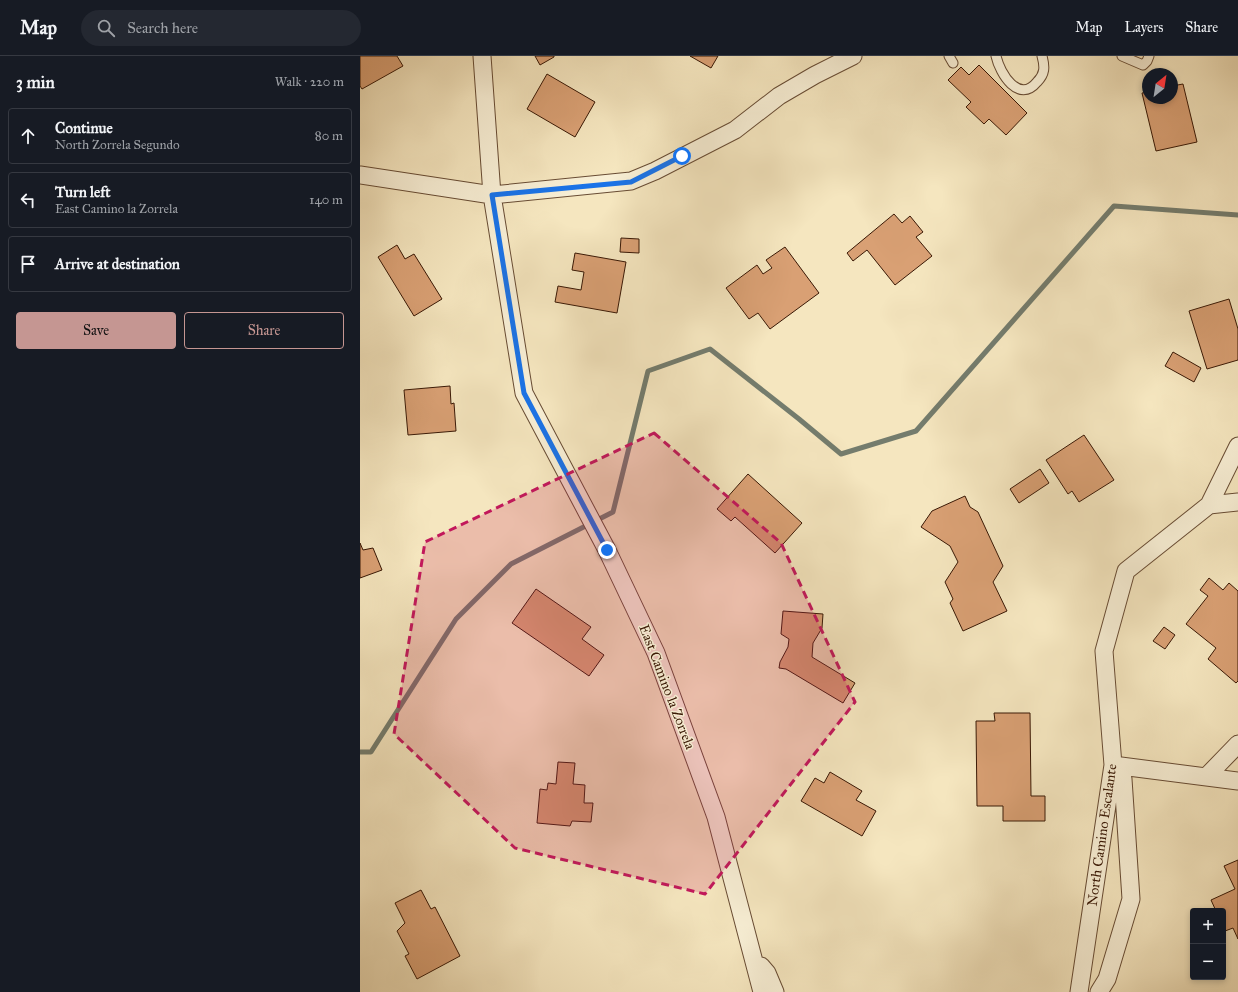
<!DOCTYPE html>
<html lang="en">
<head>
<meta charset="utf-8">
<style>
	:root { --surface:#171b24; --page:#242831; --text:#f1f3f6; --muted:#9ea1a6; --line:#363941; --accent:#c59692 }
	body { margin:0; font-family:"IM FELL Great Primer",serif; background:var(--page); color:var(--text) }
	.controls { position:absolute; right:12px; bottom:12px; display:grid; overflow:hidden; border-radius:4px; box-shadow:0 2px 6px #0003 }
	.controls button { width:36px; height:36px; display:grid; place-items:center; padding:0; border:0; border-bottom:1px solid var(--line); background:var(--surface); color:var(--text); font:20px sans-serif }
	.compass { position:absolute; left:782px; top:12px; width:36px; height:36px; border-radius:50%; background:var(--surface); box-shadow:0 2px 6px #0003; rotate:30deg }
	.stop { position:absolute; width:12px; height:12px; margin:-9px; border:3px solid #1a73e8; border-radius:50%; background:#fff }
	.stop.end { background:#1a73e8; border-color:#fff; box-shadow:0 1px 4px #0008 }
	.list { margin:0; padding:0; list-style:none }
	h2 { display:flex; justify-content:space-between; align-items:center; height:52px; margin:0; padding:0 16px; font-size:17px }
	h2 small { font-size:13px; font-weight:400; color:var(--muted) }
	.list li { display:grid; grid-template-columns:26px 1fr auto; gap:12px; align-items:center; box-sizing:border-box; height:56px; margin:0 8px 8px; padding:0 8px; border:1px solid var(--line); border-radius:4px }
	.list b { display:block; font-size:15px; white-space:nowrap }
	.list p { margin:0; font-size:13px; white-space:nowrap; color:var(--muted) }
	.list em { font-size:13px; font-style:normal; color:var(--muted) }
	.actions { display:flex; gap:8px; padding:12px 16px }
	.actions a { flex:1; padding:9px 0; border:1px solid var(--accent); border-radius:4px; text-align:center; font-size:14px; color:var(--accent) }
	.actions .main { background:var(--accent); color:#111 }
	.icon { flex:none; width:22px; height:22px; fill:none; stroke:currentColor; stroke-width:2; stroke-linecap:round; stroke-linejoin:round }
	.map { position:relative; flex:none; width:878px; height:936px; overflow:hidden }
	header { display:flex; align-items:center; gap:24px; box-sizing:border-box; height:56px; padding:0 20px; background:var(--surface); border-bottom:1px solid var(--line) }
	header strong { font-size:19px }
	nav { display:flex; gap:22px; margin-inline-start:auto; font-size:14px }
	.search { width:280px; height:36px; background:var(--page); display:flex; align-items:center; gap:10px; box-sizing:border-box; padding:0 14px; border-radius:22px; color:var(--muted); font-size:15px }
	main { display:flex }
	aside { flex:1; background:var(--surface) }
	.map>svg:first-child { display:block }
	.lines { fill:none; stroke-linecap:round; stroke-linejoin:round }
	.stream { stroke:#747c6d; stroke-width:5 }
	.building { fill:#d9a074; stroke:#391805 }
	.lane-casing { stroke:#684c34; stroke-width:11 }
	.street-casing { stroke:#684c34; stroke-width:19 }
	.lane { stroke:#f8efd5; stroke-width:9 }
	.street { stroke:#f8efd5; stroke-width:17 }
	.route { stroke:#1a73e8; stroke-width:5 }
	.marked { fill:#c2185b; fill-opacity:0.2; stroke:#c2185b; stroke-width:3; stroke-dasharray:8 5; stroke-linejoin:round }
	.labels { text-anchor:middle; dominant-baseline:central; stroke-width:3; stroke-linejoin:round; paint-order:stroke }
	.street-label { font-size:14px; fill:#391805; stroke:#f8efd5 }
</style>
</head>
<body>
<header>
<strong>Map</strong>
<div class="search"><svg class="icon" aria-label="search" viewBox="0 0 24 24"><circle cx="10" cy="10" r="6"/><path d="M15 15l6 6"/></svg>Search here</div>
<nav><a>Map</a><a>Layers</a><a>Share</a></nav>
</header>
<main>
<aside>
<h2>3 min<small>Walk · 220 m</small></h2>
<ul class="list">
<li><svg class="icon" aria-label="ahead" viewBox="0 0 24 24"><path d="M12 20V5M6 11l6-6 6 6"/></svg><div><b>Continue</b><p>North Zorrela Segundo</p></div><em>80 m</em></li>
<li><svg class="icon" aria-label="left" viewBox="0 0 24 24"><path d="M17 20v-9H6M10 6l-5 5 5 5"/></svg><div><b>Turn left</b><p>East Camino la Zorrela</p></div><em>140 m</em></li>
<li><svg class="icon" aria-label="arrive" viewBox="0 0 24 24"><path d="M6 21V4h12l-3 4 3 4H6"/></svg><div><b>Arrive at destination</b></div></li>
</ul>
<div class="actions"><a class="main">Save</a><a>Share</a></div>
</aside>
<div class="map">
<svg width="878" height="936" viewBox="0 0 878 936">
	<rect width="100%" height="100%" fill="#f5e6bf"/>
	<filter id="stains"><feTurbulence type="fractalNoise" baseFrequency=".005" numOctaves="4"/><feColorMatrix values="0 0 0 0 .2 0 0 0 0 .09 0 0 0 0 .02 0 0 0 .5 -.17"/></filter>
	<radialGradient id="worn" r=".72"><stop offset=".6" stop-color="#630" stop-opacity="0"/><stop offset="1" stop-color="#630" stop-opacity=".3"/></radialGradient>
	<g class="lines">
		<path class="stream" d="M0 696H11L96 563 151 508 253 456 288 315 350 293 439 363 481 398 556 375 754 150 878 159"/>
	</g>
	<path class="building" d="M0 0H37L43 10 2 33 0 30Z
		M175 0H194V1L180 9Z
		M330 0H358L351 12Z
		M619 9 667 57 646 79 629 63 624 68 606 51 611 46 588 24 601 11 609 19Z
		M187 18 235 46 215 81 167 53Z
		M823 28 837 86 796 95 782 37 788 36V42H812V30Z
		M534 158 542 167 550 160 563 176 556 181 572 200 535 229 507 194 493 205 487 197Z
		M261 182 279 183V197L260 196Z
		M37 189 45 203 54 198 82 243 54 260 18 201Z
		M425 191 459 237 410 273 398 257 389 263 366 232 397 209 403 218 412 212 406 204Z
		M215 197 266 206 257 257 195 246 198 230 221 234 224 216 212 214Z
		M869 243 878 273V304L847 313 829 255Z
		M813 296 841 312 834 326 805 310Z
		M90 330 91 348 94 347 96 375 48 379 44 334Z
		M724 379 754 424 719 446 712 435 708 438 686 404Z
		M680 413 689 427 659 447 650 433Z
		M388 418 442 467 415 497 375 461 371 465 357 453Z
		M605 440 610 451 618 456 643 510 633 526 647 555 603 575 590 547 593 543 585 526 598 506 590 490 561 471 572 455Z
		M0 487 3 494 13 492 22 514 0 522Z
		M849 522 863 534 869 527 878 535V625L876 627 848 603 856 592 826 568 848 540 840 534Z
		M176 533 231 571 222 583 244 599 229 620 152 567Z
		M423 555 463 558 462 572 453 587 452 601 495 627 483 647 426 613 419 612 420 606 428 591 429 583 421 578Z
		M804 571 815 579 805 593 793 585Z
		M634 657H670L671 740H685V765H643V750H617L616 665H635Z
		M198 706 215 707 213 728 225 729 224 747H233L231 766 212 765 210 770 177 767 180 733 187 734 188 727 196 728Z
		M470 716 502 735 496 744 516 755 502 780 441 745 455 722 464 727Z
		M878 804V883L873 872 865 875 863 870V855H856L851 844 875 833 864 810Z
		M61 834 71 853 75 851 100 900 57 923 45 900 49 898 37 875 45 867 35 847Z"/>
	<g class="lines">
		<defs>
			<path id="lane" d="M589 0 593 7
				M636 0C640 18 659 48 677 26 685 18 685 11 682 0
				M762 0 783 9 787 5 789 0"/>
			<path id="street" d="M122 0 132 139 164 337 247 494 296 597 356 761 402 936
				M0 119 132 139 271 125 295 115 375 74 419 40 455 19 493 0
				M849 449 878 446
				M753 709 878 725
				M847 720 878 688
				M401 910 407 917 415 936
				M719 936 753 709 744 595 766 515 849 449 878 390
				M739 936 747 923 771 843 763 723 755 709"/>
		</defs>
		<use href="#lane" class="lane-casing"/>
		<use href="#street" class="street-casing"/>
		<use href="#lane" class="lane"/>
		<use href="#street" class="street"/>
	</g>
	<g class="lines">
		<path class="route" d="M247 494 164 337 132 139 271 126 322 100"/>
	</g>
	<path class="marked" d="M294 377 421 487 495 646 345 838 155 792 34 678 65 486Z"/>
	<g class="labels">
		<g class="street-label">
			<text transform="translate(307 631) rotate(69)">East Camino la Zorrela</text>
			<text transform="translate(742 779) rotate(-82)">North Camino Escalante</text>
		</g>
	</g>
	<rect width="100%" height="100%" filter="url(#stains)"/>
	<rect width="100%" height="100%" fill="url(#worn)"/>
</svg>
<div class="controls">
<button>+</button>
<button>−</button>
</div>
<svg class="compass" viewBox="-18 -18 36 36"><path d="M0-13l5 13h-10z" fill="#e53935"/><path d="M0 13l5-13h-10z" fill="#9ea1a6"/></svg>
<div class="stop" style="left:322px;top:100px"></div>
<div class="stop end" style="left:247px;top:494px"></div>
</div>
</main>
</body>
</html>
